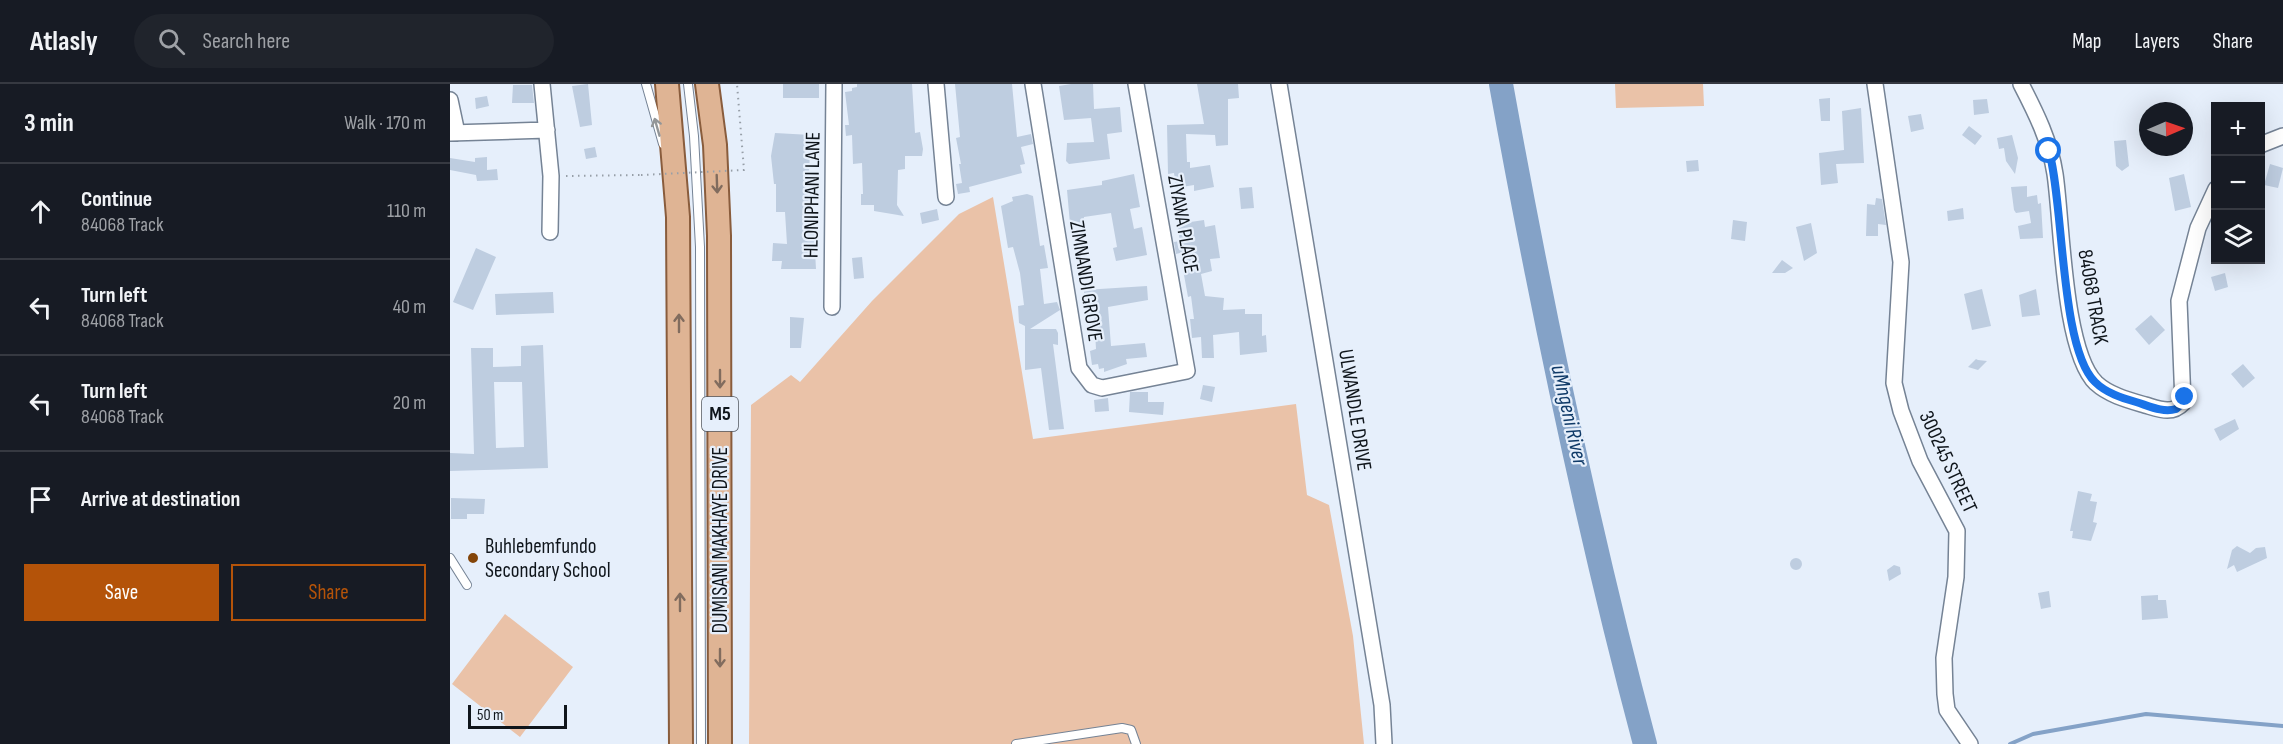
<!DOCTYPE html>
<html lang="en">
<head>
<meta charset="utf-8">
<style>
	:root { --surface:#171b24; --page:#20242c; --text:#f1f3f6; --muted:#9ea1a6; --line:#363941; --accent:#b45309 }
	body { margin:0; font-family:"Sofia Sans Condensed",sans-serif; background:var(--page); color:var(--text) }
	.controls { position:absolute; right:18px; top:18px; display:grid; overflow:hidden; border-radius:0px; box-shadow:0 6px 24px #0002 }
	.controls button { width:54px; height:54px; display:grid; place-items:center; padding:0; border:0; border-bottom:2px solid var(--line); background:var(--surface); color:var(--text); font:30px sans-serif }
	.compass { position:absolute; left:1689px; top:18px; width:54px; height:54px; border-radius:50%; background:var(--surface); box-shadow:0 6px 24px #0002; rotate:88deg }
	.scale { position:absolute; left:18px; bottom:15px; width:99px; box-sizing:border-box; padding-left:6px; border:3px solid #0f151b; border-top:0; font-size:16px; line-height:21px; white-space:nowrap; color:#0f151b; -webkit-text-stroke:4px #e6effb; paint-order:stroke }
	.stop { position:absolute; width:18px; height:18px; margin:-14px; border:4px solid #1a73e8; border-radius:50%; background:#fff }
	.stop.end { background:#1a73e8; border-color:#fff; box-shadow:0 2px 6px #0008 }
	.list { margin:0; padding:0; list-style:none }
	h2 { display:flex; justify-content:space-between; align-items:center; height:78px; margin:0; padding:0 24px; font-size:26px }
	h2 small { font-size:20px; font-weight:400; color:var(--muted) }
	.list li { display:grid; grid-template-columns:39px 1fr auto; gap:18px; align-items:center; box-sizing:border-box; height:96px; padding:0 24px; border-top:2px solid var(--line) }
	.list b { display:block; font-size:22px; white-space:nowrap }
	.list p { margin:0; font-size:20px; white-space:nowrap; color:var(--muted) }
	.list em { font-size:20px; font-style:normal; color:var(--muted) }
	.actions { display:flex; gap:12px; padding:18px 24px }
	.actions a { flex:1; padding:14px 0; border:2px solid var(--accent); border-radius:0px; text-align:center; font-size:21px; color:var(--accent) }
	.actions .main { background:var(--accent); color:#fff }
	.icon { flex:none; width:33px; height:33px; fill:none; stroke:currentColor; stroke-width:2; stroke-linecap:round; stroke-linejoin:round }
	.map { position:relative; flex:none; width:1833px; height:660px; overflow:hidden }
	header { display:flex; align-items:center; gap:36px; box-sizing:border-box; height:84px; padding:0 30px; background:var(--surface); border-bottom:2px solid var(--line) }
	header strong { font-size:28px }
	nav { display:flex; gap:33px; margin-inline-start:auto; font-size:21px }
	.search { width:420px; height:54px; background:var(--page); display:flex; align-items:center; gap:15px; box-sizing:border-box; padding:0 21px; border-radius:33px; color:var(--muted); font-size:22px }
	main { display:flex }
	aside { flex:1; background:var(--surface) }
	.map>svg:first-child { display:block }
	.green { fill:#eac2a8 }
	.lines { fill:none; stroke-linecap:round; stroke-linejoin:round }
	.stream { stroke:#84a2c7; stroke-width:4 }
	.river { stroke:#84a2c7; stroke-width:24 }
	.building { fill:#becde0; fill-rule:evenodd }
	.service-casing { stroke:#758395; stroke-width:10 }
	.minor-casing { stroke:#758395; stroke-width:18 }
	.primary-casing { stroke:#895c3c; stroke-width:26 }
	.path { stroke:#979fa8; stroke-width:2; stroke-dasharray:1.5 4.5; stroke-linecap:butt }
	.service { stroke:#fff; stroke-width:8 }
	.minor { stroke:#fff; stroke-width:15 }
	.primary { stroke:#dfb494; stroke-width:22 }
	.path-bridge { stroke:#979fa8; stroke-width:2; stroke-dasharray:1.5 4.5; stroke-linecap:butt }
	.oneway { stroke:#939698 }
	.oneway2 { stroke:#816c5e }
	.route { stroke:#1a73e8; stroke-width:8 }
	.poi-dot { fill:#844509; stroke:#e6effb; stroke-width:2 }
	.labels { text-anchor:middle; dominant-baseline:central; stroke-width:4.5; stroke-linejoin:round; paint-order:stroke }
	.shield { fill:#e6effb; stroke:#50565e; stroke-width:1.5 }
	.shield-label { font-size:20px; font-weight:bold; fill:#0f151b }
	.street-label { font-size:21px; fill:#0f151b; stroke:#e6effb }
	.poi-label { font-size:21px; fill:#0f151b; stroke:#e6effb; text-anchor:start }
	.water-label { font-size:22px; font-style:italic; fill:#0f3a68; stroke:#e6effb }
</style>
</head>
<body>
<header>
<strong>Atlasly</strong>
<div class="search"><svg class="icon" aria-label="search" viewBox="0 0 24 24"><circle cx="10" cy="10" r="6"/><path d="M15 15l6 6"/></svg>Search here</div>
<nav><a>Map</a><a>Layers</a><a>Share</a></nav>
</header>
<main>
<aside>
<h2>3 min<small>Walk · 170 m</small></h2>
<ul class="list">
<li><svg class="icon" aria-label="ahead" viewBox="0 0 24 24"><path d="M12 20V5M6 11l6-6 6 6"/></svg><div><b>Continue</b><p>84068 Track</p></div><em>110 m</em></li>
<li><svg class="icon" aria-label="left" viewBox="0 0 24 24"><path d="M17 20v-9H6M10 6l-5 5 5 5"/></svg><div><b>Turn left</b><p>84068 Track</p></div><em>40 m</em></li>
<li><svg class="icon" aria-label="left" viewBox="0 0 24 24"><path d="M17 20v-9H6M10 6l-5 5 5 5"/></svg><div><b>Turn left</b><p>84068 Track</p></div><em>20 m</em></li>
<li><svg class="icon" aria-label="arrive" viewBox="0 0 24 24"><path d="M6 21V4h12l-3 4 3 4H6"/></svg><div><b>Arrive at destination</b></div></li>
</ul>
<div class="actions"><a class="main">Save</a><a>Share</a></div>
</aside>
<div class="map">
<svg width="1833" height="660" viewBox="0 0 1833 660">
	<rect width="100%" height="100%" fill="#e6effb"/>
	<path class="green" d="M1165 0H1253L1254 22 1166 24Z
		M543 113 583 355 846 320 857 411 879 421 903 552 914 660H299L301 321 341 291 350 298 422 217 509 130Z
		M55 530 123 583 70 653 2 600Z"/>
	<g class="lines">
		<path class="stream" d="M1560 660 1583 650 1696 630 1833 642"/>
		<path class="river" d="M1051 0C1091 221 1137 443 1195 660"/>
	</g>
	<path class="building" d="M138 0 142 41 130 43 122 2Z
		M333 0H369V14H333Z
		M407 0H462L465 49 470 48 473 65 472 72H455V85L448 86 447 121 454 132 424 127V121H411V110H413L412 79 403 80 402 51 396 52 395 41H399L395 8 402 7V4L407 3Z
		M505 0H562L567 53 581 50 583 60 571 63 575 80 570 81 572 89 519 103 520 108 508 110 506 100 512 99 509 80H511L506 54 510 53Z
		M621 0H643L644 25 670 23 672 48 657 50 660 75 619 80 616 77 617 59 644 58 641 34 614 36 609 2Z
		M747 0H788L789 14 778 15V61L766 62 765 51 736 50 737 78H740V84L760 81 764 103 744 107V101L726 104 724 89 718 90 717 41 754 40Z
		M63 1H82L84 19H62Z
		M37 12 39 22 26 25 25 14Z
		M1380 14V37H1371L1369 15Z
		M1537 15 1539 29 1524 31 1523 16Z
		M1411 24 1414 79 1386 80 1388 99 1371 101 1369 69 1394 66 1392 27Z
		M1471 30 1474 45 1461 48 1458 32Z
		M1519 42 1532 52 1525 61 1512 51Z
		M325 49 361 51 359 87H366L363 132 366 185H331L332 177H322L323 159 337 160 335 128H326V100H324L321 72Z
		M1562 51 1568 74 1565 90 1556 77 1554 64 1549 65 1547 54Z
		M1676 56 1679 82 1672 87 1666 82 1664 57Z
		M145 63 147 73 136 75 134 65Z
		M37 73V86L47 85 48 96 27 97 26 91 0 86V74L25 78V74Z
		M1248 76 1249 87 1237 88 1236 77Z
		M1820 80 1833 84 1828 104 1814 101Z
		M684 90 690 123 680 125 684 145 692 143 697 171 666 177 663 164 667 163 661 129 634 133 633 141 620 140 617 106 652 101V97Z
		M1734 90 1741 123 1725 127 1719 94Z
		M1577 102V113L1587 111 1588 120 1591 119 1593 154 1570 155 1568 142 1581 139 1579 127 1566 129 1564 126 1561 103Z
		M802 103 804 124 791 125 789 104Z
		M577 110 583 112 590 162 594 161 598 184 590 185 594 220 607 218 610 226 580 245H606L608 249V261L603 260 614 345 599 346 591 284 575 286V242L569 239 568 222 574 221 570 189 563 163 558 164 551 122 563 117 562 113Z
		M1426 114 1432 115 1436 141 1428 140V152H1416L1417 120 1425 121Z
		M1513 124 1514 135 1498 137 1497 127Z
		M487 125 489 136 472 140 470 129Z
		M754 136 755 143 765 141 770 174 760 175 762 187 751 190 755 212 774 214 773 226 795 225V230H812V252L816 251 817 268 790 271 789 248 763 251 764 274H752L751 253 742 254 740 235H744L741 212 738 213 730 169 726 170 724 158 730 157 727 140Z
		M1283 136 1297 138 1295 157 1281 155Z
		M1361 139 1367 169 1354 177 1346 143Z
		M26 164 46 173 23 226 3 218Z
		M412 173 414 194 404 195 402 174Z
		M1332 176 1343 184 1335 189H1322Z
		M1775 189 1778 203 1765 207 1761 193Z
		M697 202 698 216 658 223 661 262 695 259 697 273 676 275 677 280 654 288V284L649 285 648 280 642 281 640 267 646 265 644 230H635L634 206Z
		M1532 205 1541 242 1522 246 1514 210Z
		M1586 205 1590 231 1572 233 1569 211Z
		M103 208 104 229 46 231 45 210Z
		M1701 231 1715 246 1699 261 1685 245Z
		M340 233 354 234 351 264H340Z
		M93 261 98 384 0 387V369L24 370 21 264H43V283L71 282V262ZM44 298H72L74 363 46 364Z
		M1526 275 1528 276 1537 277 1528 286 1518 283Z
		M1793 280 1805 294 1793 304 1781 290Z
		M753 301 765 303 762 318 750 315Z
		M680 308H698V318H714L713 331 679 328Z
		M658 314 659 327 645 328 644 316Z
		M1785 335 1789 345 1770 357 1764 345Z
		M1628 407 1642 410 1640 417 1647 418 1643 438 1647 439 1641 457 1622 454 1623 447H1620Z
		M1 414 35 415 34 430H17V435H1Z
		M1787 462 1800 469 1806 464 1815 463 1817 474 1787 488 1784 481 1777 485 1782 466Z
		M1340 480a6 6 0 1 1 12 0a6 6 0 1 1-12 0Z
		M1444 481 1450 483 1451 490 1439 497 1437 486Z
		M1599 507 1601 523 1591 525 1588 509Z
		M1708 511V516H1716L1718 534 1692 536 1691 512Z"/>
	<g class="lines">
		<defs>
			<path id="service" d="M196 0 213 60
				M238 0 244 52 250 163 251 660
				M0 474 17 501
				M566 660 672 644 681 646 686 660"/>
			<path id="minor" d="M92 0 101 92 100 148
				M486 0 496 113
				M583 0 629 284 642 301 652 304 737 287 686 0
				M829 0 932 621 934 660
				M1425 0 1451 178 1444 299 1451 327 1470 377 1507 447 1506 493 1494 574 1495 610 1497 626 1520 660
				M1571 0C1586 29 1600 57 1605 90 1612 136 1613 267 1646 299 1659 311 1678 316 1695 321 1709 325 1722 331 1733 319L1729 217 1748 144 1766 105
				M0 16 7 49
				M0 49 97 46
				M1810 61 1833 52
				M382 223 384 0"/>
			<path id="primary" d="M217 0 228 133 231 660
				M257 0 265 61 269 152 270 660"/>
		</defs>
		<use href="#service" class="service-casing"/>
		<use href="#minor" class="minor-casing"/>
		<use href="#primary" class="primary-casing"/>
		<path class="path" d="M116 92 191 91"/>
		<use href="#service" class="service"/>
		<use href="#minor" class="minor"/>
		<use href="#primary" class="primary"/>
		<path class="path-bridge" d="M191 91 294 86 287 0"/>
	</g>
	<defs><path id="oneway-shaft" d="M-6 0H5M1.5-3L5.5 0L1.5 3" fill="none" stroke-width="1.6" stroke-linecap="round" stroke-linejoin="round" transform="scale(1.5)"/></defs>
	<use class="oneway" href="#oneway-shaft" transform="translate(207 43) rotate(-106)"/>
	<g class="oneway2">
		<use href="#oneway-shaft" transform="translate(267 100) rotate(88)"/>
		<use href="#oneway-shaft" transform="translate(229 239) rotate(-90)"/>
		<use href="#oneway-shaft" transform="translate(270 295) rotate(90)"/>
		<use href="#oneway-shaft" transform="translate(230 518) rotate(-90)"/>
		<use href="#oneway-shaft" transform="translate(270 574) rotate(90)"/>
	</g>
	<g class="lines">
		<path class="route" d="M1599 67C1614 120 1610 264 1645 298 1656 309 1672 314 1686 318 1699 322 1713 329 1726 325L1733 319 1735 313"/>
	</g>
	<circle class="poi-dot" cx="23" cy="474" r="6"/>
	<g class="labels">
		<rect class="shield" x="252" y="313" width="36" height="34" rx="4.5"/>
		<g class="shield-label">
			<text x="270" y="330">M5</text>
		</g>
		<g class="street-label">
			<text transform="translate(362 111) rotate(-89)">HLONIPHANI LANE</text>
			<text transform="translate(733 140) rotate(80)">ZIYAWA PLACE</text>
			<text transform="translate(636 197) rotate(81)">ZIMNANDI GROVE</text>
			<text transform="translate(1643 213) rotate(80)">84068 TRACK</text>
			<text transform="translate(905 326) rotate(81)">ULWANDLE DRIVE</text>
			<text transform="translate(1498 378) rotate(65)">300245 STREET</text>
			<text transform="translate(270 456) rotate(-90)">DUMISANI MAKHAYE DRIVE</text>
		</g>
		<g class="poi-label">
			<text x="35" y="462">Buhlebemfundo<tspan x="35" dy="24">Secondary School</tspan></text>
		</g>
		<g class="water-label">
			<text transform="translate(1119 331) rotate(77)">uMngeni River</text>
		</g>
	</g>
</svg>
<div class="controls">
<button>+</button>
<button>−</button>
<button><svg class="icon" aria-label="layers" viewBox="0 0 24 24"><path d="M12 4l9 5-9 5-9-5zM3 14l9 5 9-5"/></svg></button>
</div>
<svg class="compass" viewBox="-18 -18 36 36"><path d="M0-13l5 13h-10z" fill="#e53935"/><path d="M0 13l5-13h-10z" fill="#9ea1a6"/></svg>
<div class="scale">50 m</div>
<div class="stop" style="left:1599px;top:67px"></div>
<div class="stop end" style="left:1735px;top:313px"></div>
</div>
</main>
</body>
</html>
